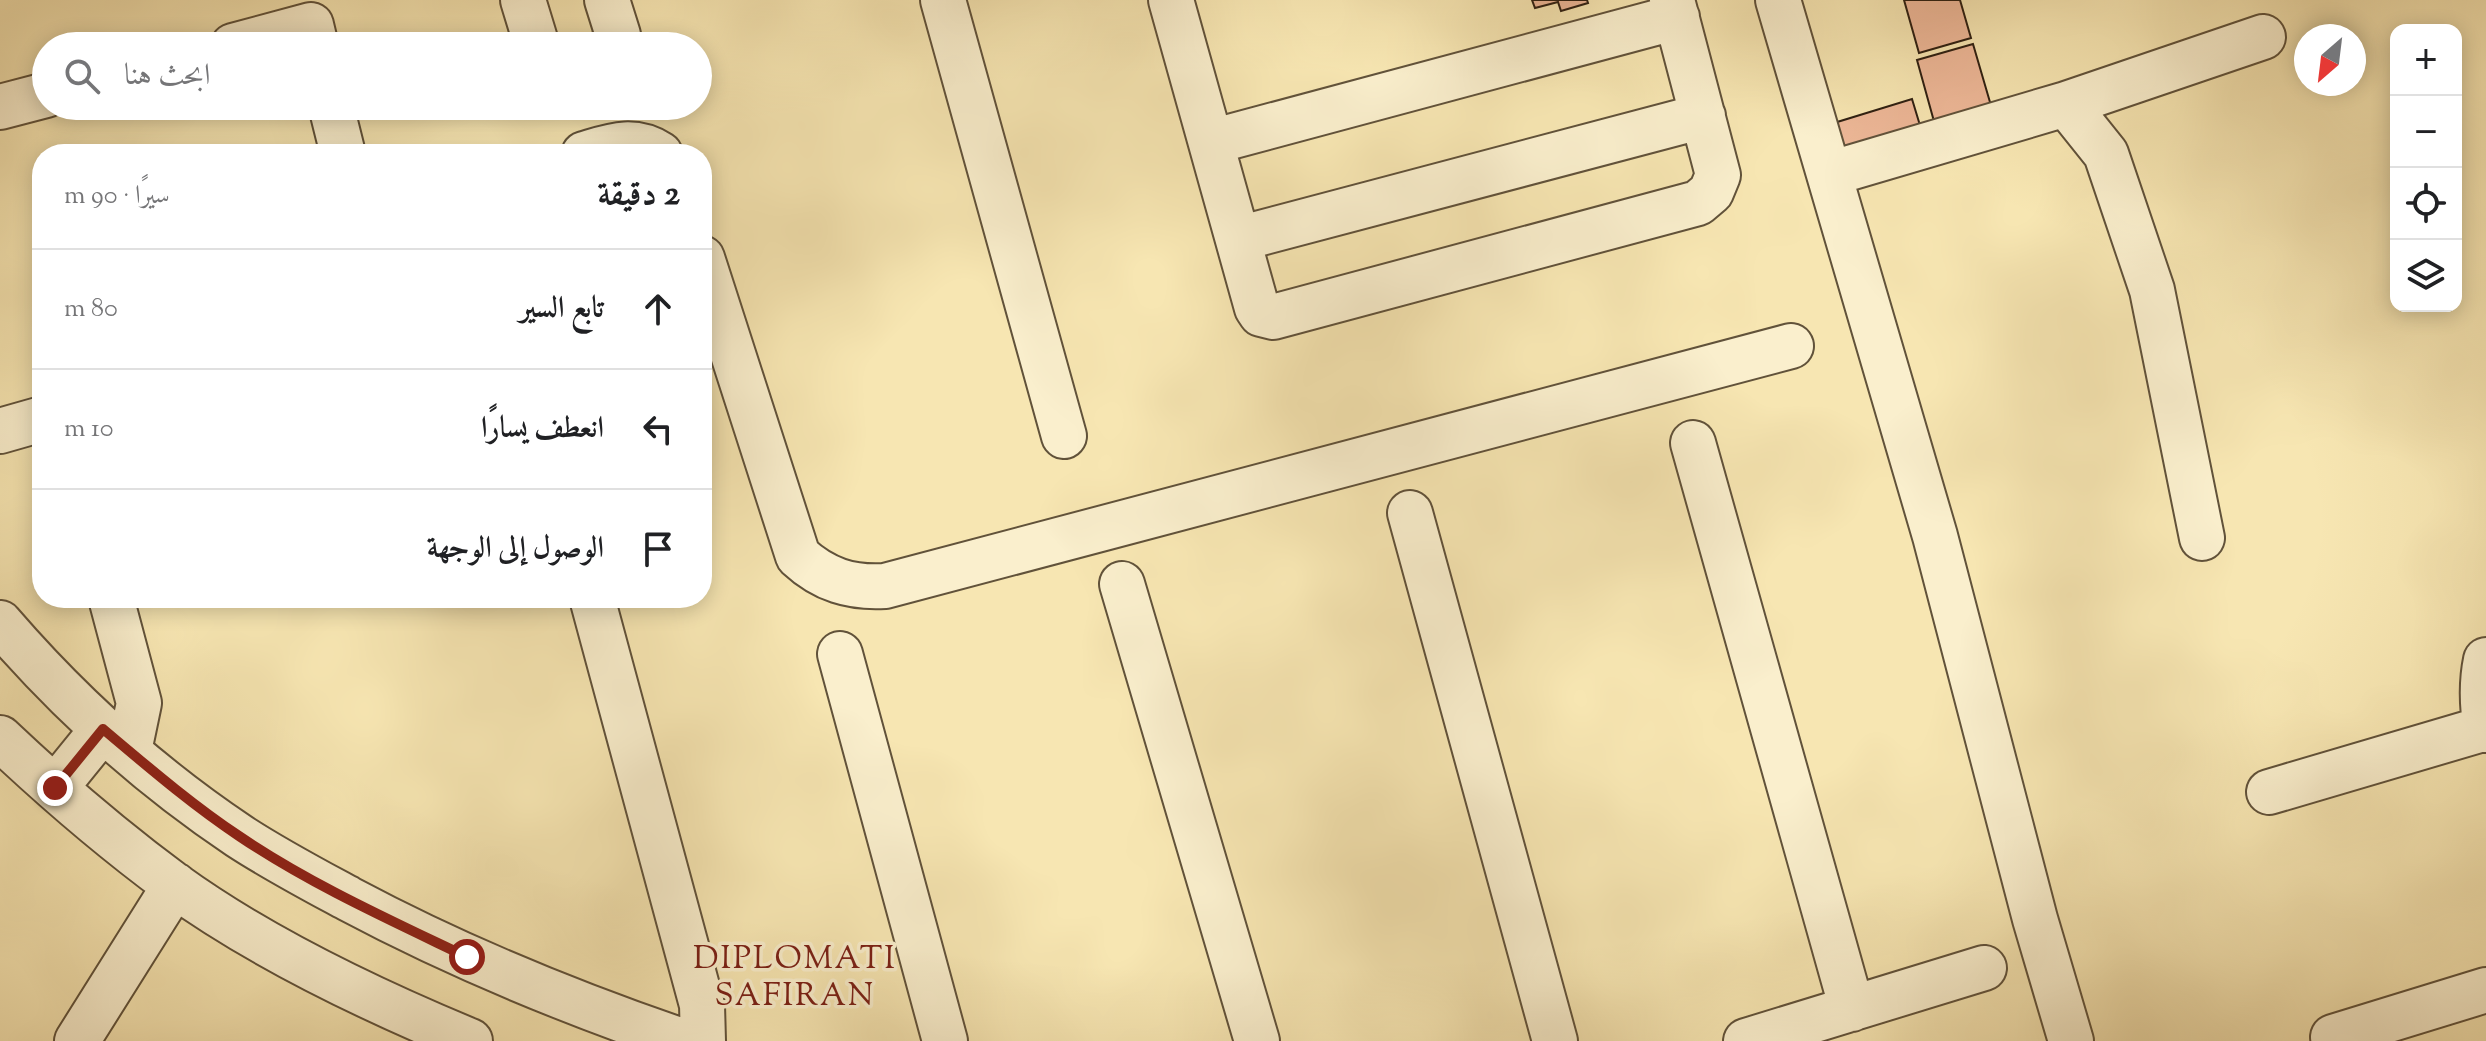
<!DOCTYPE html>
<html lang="ar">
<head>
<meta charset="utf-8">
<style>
	:root { --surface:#fff; --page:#f2f2f2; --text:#202124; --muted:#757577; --line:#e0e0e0 }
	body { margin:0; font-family:"Sorts Mill Goudy",Amiri,serif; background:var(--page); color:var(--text); direction:rtl }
	.controls { position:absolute; right:24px; top:24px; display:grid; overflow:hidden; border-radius:16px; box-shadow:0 4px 20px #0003 }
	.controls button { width:72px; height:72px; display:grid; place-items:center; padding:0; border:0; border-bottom:2px solid var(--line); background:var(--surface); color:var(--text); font:40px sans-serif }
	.compass { position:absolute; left:2294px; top:24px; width:72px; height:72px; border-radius:50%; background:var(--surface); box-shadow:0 4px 20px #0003; rotate:208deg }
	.stop { position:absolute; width:24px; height:24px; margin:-18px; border:6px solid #8f2418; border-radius:50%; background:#fff }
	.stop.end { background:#8f2418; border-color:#fff; box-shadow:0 2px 8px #0008 }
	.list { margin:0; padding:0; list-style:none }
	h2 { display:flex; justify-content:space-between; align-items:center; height:104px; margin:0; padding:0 32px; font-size:34px }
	h2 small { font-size:26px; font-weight:400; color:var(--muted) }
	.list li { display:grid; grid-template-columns:52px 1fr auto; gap:24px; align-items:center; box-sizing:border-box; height:120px; padding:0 32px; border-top:2px solid var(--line) }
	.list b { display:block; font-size:30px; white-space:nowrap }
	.list em { font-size:26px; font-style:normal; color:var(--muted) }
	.icon { flex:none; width:44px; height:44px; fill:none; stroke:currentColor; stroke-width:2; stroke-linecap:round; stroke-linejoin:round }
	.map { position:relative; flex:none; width:2486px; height:1041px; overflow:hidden; direction:ltr }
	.search { position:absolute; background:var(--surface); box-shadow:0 4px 20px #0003; left:32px; top:32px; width:680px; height:88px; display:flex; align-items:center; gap:20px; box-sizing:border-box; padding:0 28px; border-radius:44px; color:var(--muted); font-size:30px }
	.panel { position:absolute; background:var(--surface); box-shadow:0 4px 20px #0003; left:32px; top:144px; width:680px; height:464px; border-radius:32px; direction:rtl }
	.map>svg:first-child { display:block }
	.building { fill:#edb797; stroke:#2f2012; stroke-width:2 }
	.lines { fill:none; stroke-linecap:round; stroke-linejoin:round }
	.minor-casing { stroke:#61523a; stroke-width:48 }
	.minor { stroke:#faefcd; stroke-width:44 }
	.route { stroke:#8f2418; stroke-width:10 }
	.labels { text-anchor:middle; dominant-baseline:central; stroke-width:7; stroke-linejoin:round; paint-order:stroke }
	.quarter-label { font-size:32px; letter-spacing:2px; fill:#7a1f14; stroke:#faefcd }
</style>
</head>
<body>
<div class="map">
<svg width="2486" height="1041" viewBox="0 0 2486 1041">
	<rect width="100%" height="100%" fill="#f7e6b2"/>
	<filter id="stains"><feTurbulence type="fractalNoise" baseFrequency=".0025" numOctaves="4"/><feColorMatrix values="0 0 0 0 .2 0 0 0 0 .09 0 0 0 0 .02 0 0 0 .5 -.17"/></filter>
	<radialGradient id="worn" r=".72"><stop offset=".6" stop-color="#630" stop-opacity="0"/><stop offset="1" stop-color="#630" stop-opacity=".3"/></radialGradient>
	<path class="building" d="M1532 0H1587L1588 3 1561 11 1558 2 1535 8Z
		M1904 0H1960L1971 38 1919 53Z
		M1973 44 1992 109 1935 125 1917 60Z
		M1912 99 1922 132 1844 156 1834 123Z"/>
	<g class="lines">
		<defs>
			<path id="minor" d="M523 0 537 46
				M607 0 618 35 611 46
				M943 0 1064 436
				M1171 0 1257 308 1261 314 1273 317 1698 203 1711 192 1718 175 1672 0
				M1778 0 1935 536 2035 919 2071 1041
				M233 46 311 25 316 46
				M2066 104 2263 37
				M331 106 343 154
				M0 107 46 95
				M1211 142 1677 17
				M584 154C611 146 633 137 660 154
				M1829 174 2066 104 2106 154 2152 290 2202 538
				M1238 239 1703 116
				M702 258 798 556C824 580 851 588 885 586L1791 346
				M0 431 42 419
				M1693 443 1852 1009
				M1410 513 1555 1041
				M1122 584 1257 1041
				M111 598 139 703 129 751
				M592 598 702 1005 703 1041
				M0 623C69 703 151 777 239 836 274 859 312 879 349 899 456 956 568 1002 682 1041
				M840 654 945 1041
				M2486 660C2481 684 2482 706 2486 730
				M0 738C54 789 112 839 173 884 260 947 371 1000 470 1041
				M55 788 103 729
				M2269 792 2486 728
				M2333 1037 2486 990
				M77 1041 175 885
				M1746 1041 1984 968"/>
		</defs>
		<use href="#minor" class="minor-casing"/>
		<use href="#minor" class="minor"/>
	</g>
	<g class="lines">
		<path class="route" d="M55 788 103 729C147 766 191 804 239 836 310 884 390 920 467 957"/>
	</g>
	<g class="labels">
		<g class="quarter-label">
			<text x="795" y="960">DIPLOMATI<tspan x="795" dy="37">SAFIRAN</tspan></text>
		</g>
	</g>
	<rect width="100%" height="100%" filter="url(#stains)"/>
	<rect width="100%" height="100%" fill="url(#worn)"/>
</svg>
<div class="controls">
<button>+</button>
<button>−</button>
<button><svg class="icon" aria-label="locate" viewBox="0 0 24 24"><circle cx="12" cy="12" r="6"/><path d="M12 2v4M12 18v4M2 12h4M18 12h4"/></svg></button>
<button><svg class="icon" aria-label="layers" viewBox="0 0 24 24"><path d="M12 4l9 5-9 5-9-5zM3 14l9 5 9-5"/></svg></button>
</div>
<svg class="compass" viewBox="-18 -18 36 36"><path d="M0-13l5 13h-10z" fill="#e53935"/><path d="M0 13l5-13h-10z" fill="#757577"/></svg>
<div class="stop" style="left:467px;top:957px"></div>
<div class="stop end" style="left:55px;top:788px"></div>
<div class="search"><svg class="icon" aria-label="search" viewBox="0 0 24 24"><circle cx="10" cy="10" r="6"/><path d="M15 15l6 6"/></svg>ابحث هنا</div>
<section class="panel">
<h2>2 دقيقة<small>سيرًا · 90 m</small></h2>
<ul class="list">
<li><svg class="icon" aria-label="ahead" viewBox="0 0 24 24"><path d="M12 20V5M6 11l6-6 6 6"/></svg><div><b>تابع السير</b></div><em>80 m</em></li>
<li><svg class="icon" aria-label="left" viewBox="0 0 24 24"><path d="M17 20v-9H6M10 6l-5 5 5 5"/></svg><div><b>انعطف يسارًا</b></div><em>10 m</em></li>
<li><svg class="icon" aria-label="arrive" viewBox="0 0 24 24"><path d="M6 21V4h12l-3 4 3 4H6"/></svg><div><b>الوصول إلى الوجهة</b></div></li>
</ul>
</section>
</div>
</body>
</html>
